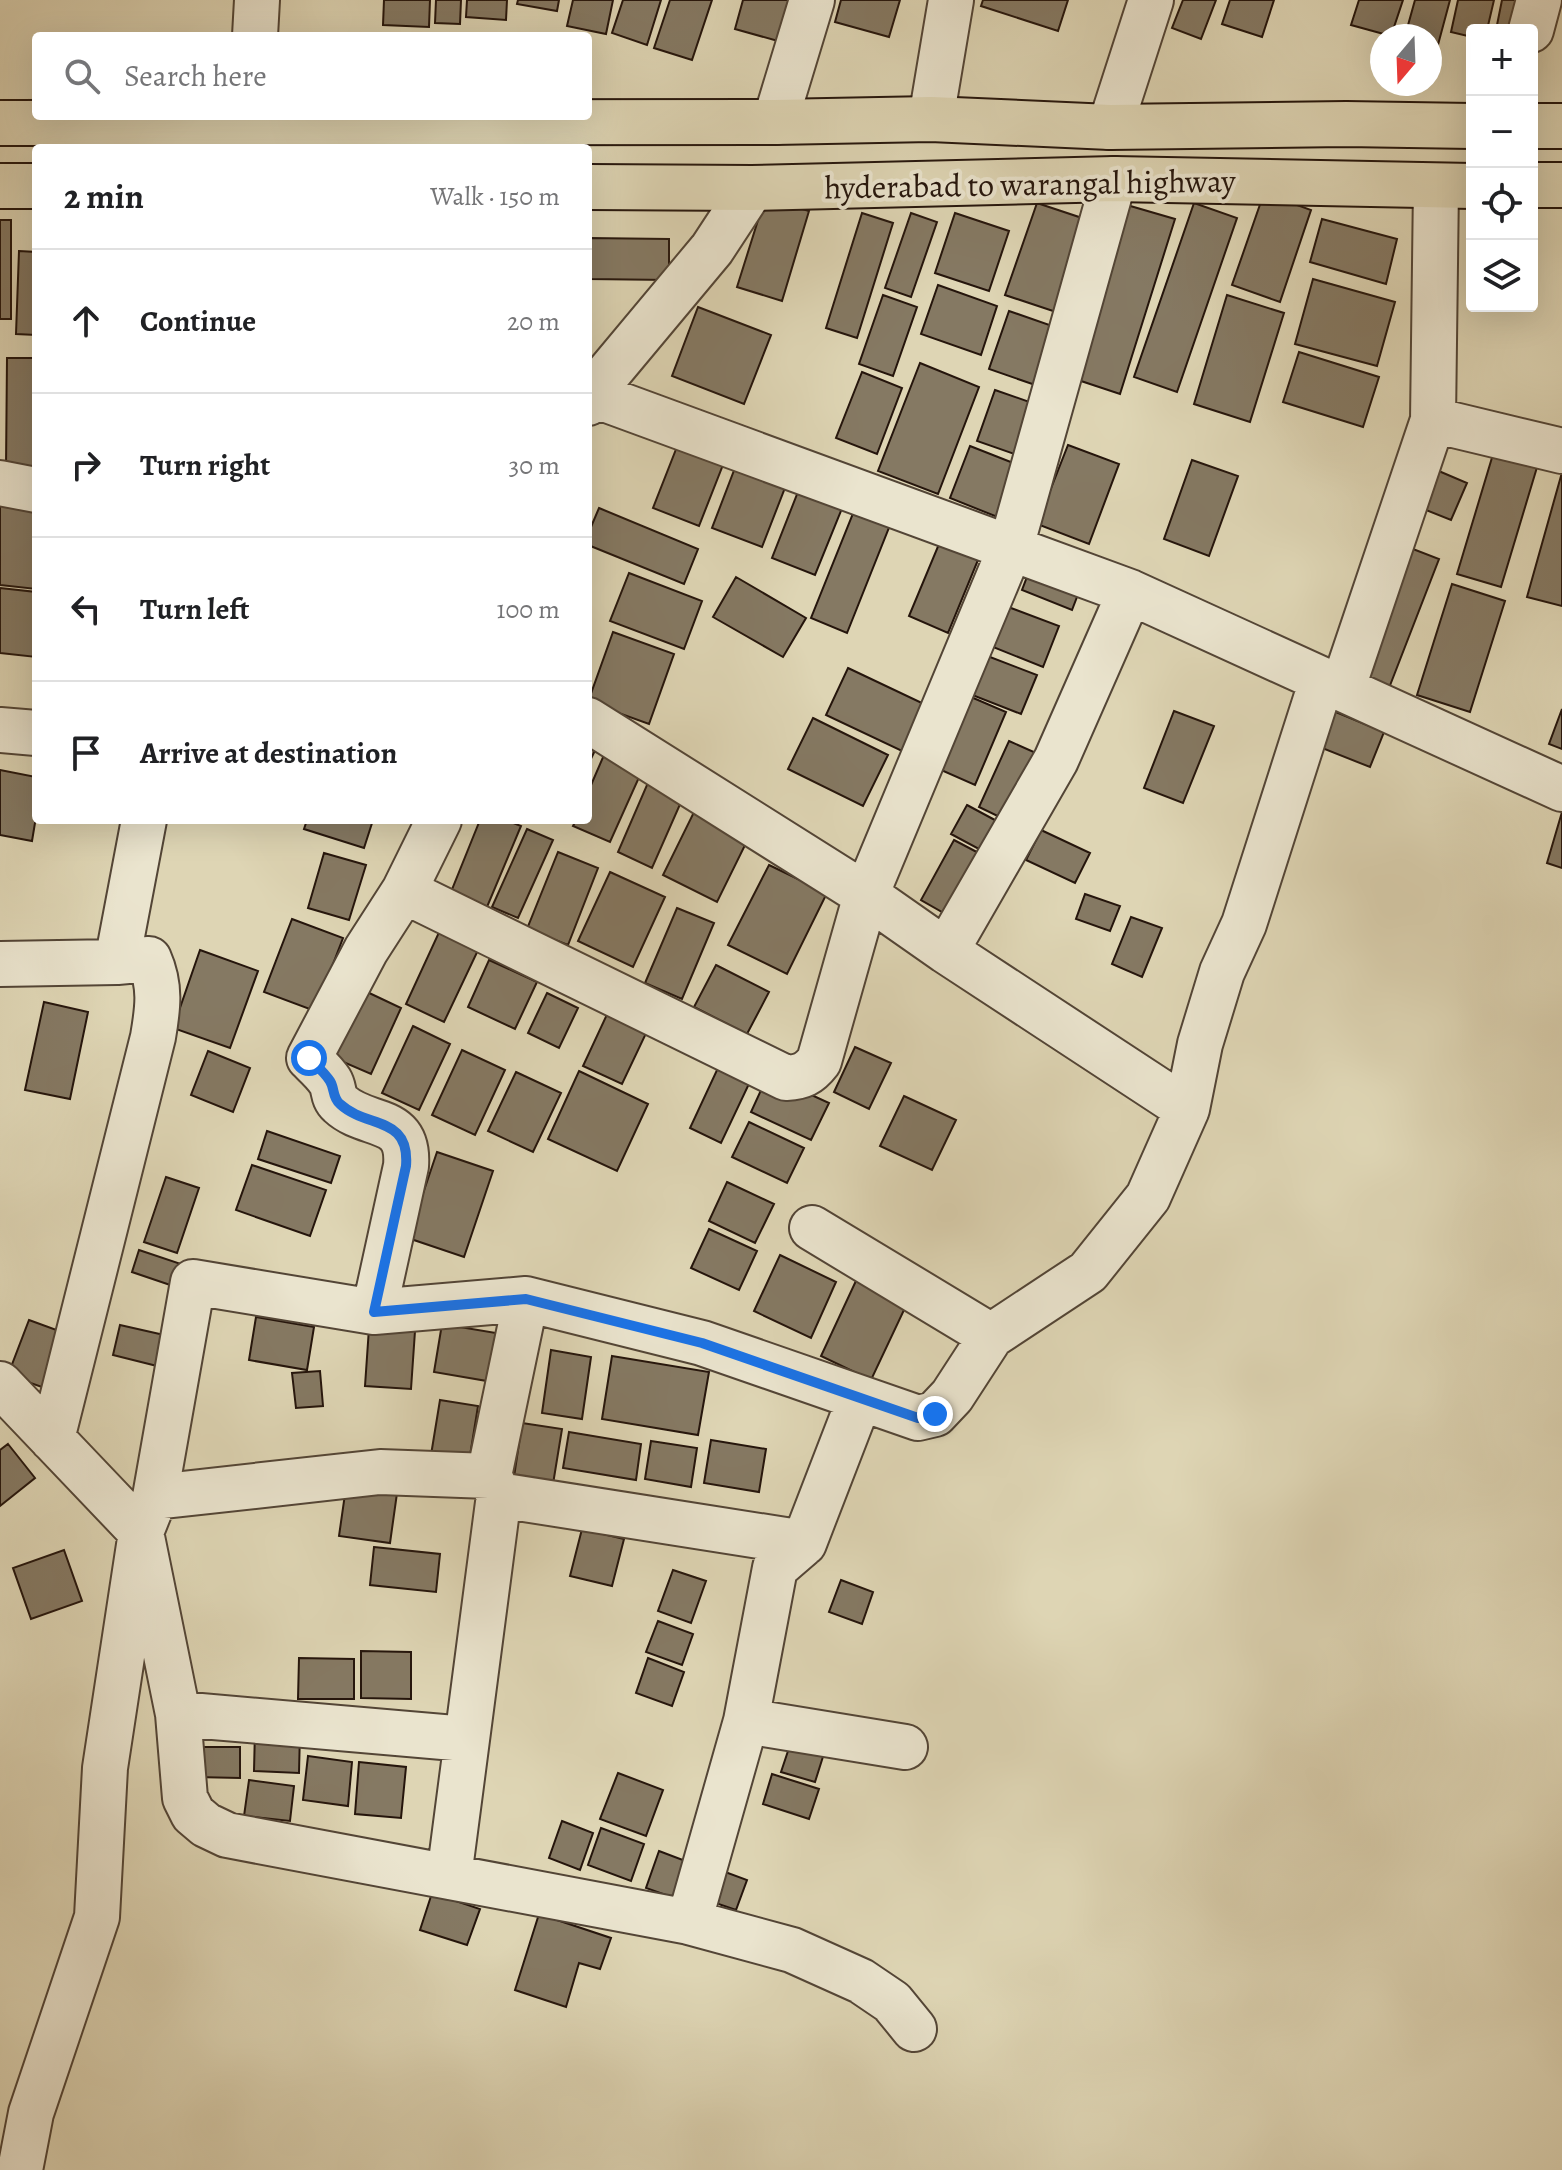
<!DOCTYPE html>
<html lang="en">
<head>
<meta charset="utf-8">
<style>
	:root { --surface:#fff; --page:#f2f2f2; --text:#202124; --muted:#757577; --line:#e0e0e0 }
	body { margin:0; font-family:Alegreya,serif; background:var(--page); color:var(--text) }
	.controls { position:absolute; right:24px; top:24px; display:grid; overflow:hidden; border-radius:8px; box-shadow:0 8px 32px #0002 }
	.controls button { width:72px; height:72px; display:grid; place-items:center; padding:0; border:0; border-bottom:2px solid var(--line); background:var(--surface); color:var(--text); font:40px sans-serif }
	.compass { position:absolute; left:1370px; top:24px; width:72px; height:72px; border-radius:50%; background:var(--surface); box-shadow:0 8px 32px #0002; rotate:199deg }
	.stop { position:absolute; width:24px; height:24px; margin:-18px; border:6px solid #1a73e8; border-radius:50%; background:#fff }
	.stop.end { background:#1a73e8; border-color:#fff; box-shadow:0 2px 8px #0008 }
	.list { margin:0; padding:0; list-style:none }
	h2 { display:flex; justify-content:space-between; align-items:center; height:104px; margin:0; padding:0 32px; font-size:34px }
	h2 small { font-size:26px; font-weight:400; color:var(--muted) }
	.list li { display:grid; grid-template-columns:52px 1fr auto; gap:24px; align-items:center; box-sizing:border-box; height:144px; padding:0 32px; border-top:2px solid var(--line) }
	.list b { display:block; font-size:30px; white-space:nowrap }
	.list em { font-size:26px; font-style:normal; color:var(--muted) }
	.icon { flex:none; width:44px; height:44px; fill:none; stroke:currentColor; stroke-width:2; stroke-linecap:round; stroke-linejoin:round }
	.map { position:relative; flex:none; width:1562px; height:2170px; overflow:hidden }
	.search { position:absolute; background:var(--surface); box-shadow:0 8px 32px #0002; left:32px; top:32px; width:560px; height:88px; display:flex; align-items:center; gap:20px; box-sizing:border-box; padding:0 28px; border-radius:8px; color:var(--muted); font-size:30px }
	.panel { position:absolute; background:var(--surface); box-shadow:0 8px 32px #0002; left:32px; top:144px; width:560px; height:680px; border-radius:8px }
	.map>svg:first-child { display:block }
	.building { fill:#857963; stroke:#25150c; stroke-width:2 }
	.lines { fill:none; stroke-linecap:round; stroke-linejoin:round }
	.minor-casing { stroke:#534536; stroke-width:48 }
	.major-casing { stroke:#25150c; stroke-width:48 }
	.minor { stroke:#eae4ce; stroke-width:44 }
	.major { stroke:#ded5b4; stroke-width:44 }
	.route { stroke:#1a73e8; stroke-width:10 }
	.labels { text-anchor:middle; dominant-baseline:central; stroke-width:8; stroke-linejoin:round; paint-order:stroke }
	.street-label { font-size:32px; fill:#25150c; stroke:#eae4ce }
</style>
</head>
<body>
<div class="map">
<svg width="1562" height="2170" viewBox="0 0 1562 2170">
	<rect width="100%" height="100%" fill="#ded5b4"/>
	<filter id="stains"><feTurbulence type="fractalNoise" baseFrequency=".0025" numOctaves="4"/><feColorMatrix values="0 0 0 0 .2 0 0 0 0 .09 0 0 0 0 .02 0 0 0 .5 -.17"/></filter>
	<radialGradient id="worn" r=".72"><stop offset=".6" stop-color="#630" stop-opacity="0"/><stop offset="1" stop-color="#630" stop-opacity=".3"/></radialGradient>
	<path class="building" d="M384 0H430L429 27 383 25Z
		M436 0H461L460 24 435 23Z
		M467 0H507L506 20 466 17Z
		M518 0H559L557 11 517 4Z
		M573 0H613L606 34 567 26Z
		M623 0H661L647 45 612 33Z
		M670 0H712L692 60 654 48Z
		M743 0H789L778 41 735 29Z
		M841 0H900L889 37 835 22Z
		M983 0H1068L1058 31 981 6Z
		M1183 0H1216L1201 39 1172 28Z
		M1230 0H1274L1262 37 1222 24Z
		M1359 0H1403L1391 36 1351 25Z
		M1415 0H1450L1435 56 1430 54V36H1405Z
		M1458 0H1494L1487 30H1472V37L1451 32Z
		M1502 0H1535L1529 30H1496Z
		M1264 193 1311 210 1280 302 1232 285Z
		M765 198 809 211 782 301 737 287Z
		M1037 203 1094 222 1062 314 1005 295Z
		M1120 203 1175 219 1120 394 1066 376Z
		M1194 203 1237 218 1177 392 1134 377Z
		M862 213 893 223 857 338 826 328Z
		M911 213 937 222 911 297 885 288Z
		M955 213 1009 231 989 291 935 273Z
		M1322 219 1397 239 1386 284 1310 262Z
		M0 220H11V319H0Z
		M588 238 669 239V280L588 279Z
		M19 251 36 252V335L16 334Z
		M1313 279 1395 302 1377 366 1295 344Z
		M938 285 997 306 981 355 921 334Z
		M883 295 917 307 893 376 859 364Z
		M1227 295 1284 313 1250 422 1194 404Z
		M698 307 771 335 744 404 672 376Z
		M1009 311 1061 329 1041 387 989 369Z
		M1299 352 1379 377 1363 427 1283 402Z
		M7 358H36V469L6 468Z
		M920 363 979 387 938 494 878 471Z
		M862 372 902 388 877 454 836 438Z
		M995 390 1041 406 1023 457 977 441Z
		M682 434 728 452 699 526 653 508Z
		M1068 445 1119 464 1089 544 1037 524Z
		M970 446 1021 466 1000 518 950 498Z
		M1494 451 1538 464 1501 587 1457 574Z
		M738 460 788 480 762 547 712 528Z
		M1192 460 1238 476 1209 556 1164 539Z
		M1427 466 1467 483 1451 520 1411 504Z
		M1561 476H1562V606L1527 597Z
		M803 479 847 496 815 575 772 558Z
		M0 498 36 502V589L0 585Z
		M858 501 894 515 847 633 811 618Z
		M599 508 698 549 684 584 588 545V534Z
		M939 544 978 560 948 633 909 616Z
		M1400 544 1439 559 1389 688 1350 673Z
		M1035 556 1085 576 1072 610 1022 590Z
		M629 573 702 601 684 649 610 621Z
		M736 577 806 618 783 657 713 617Z
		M1452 584 1505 601 1470 712 1417 695Z
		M0 588 36 592V657L0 653Z
		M1003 605 1059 626 1043 667 988 645Z
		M613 632 674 654 649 724 588 702Z
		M977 652 1037 675 1021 714 962 691Z
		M848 668 924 704 902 751 826 715Z
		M964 694 1006 712 975 785 932 766Z
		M1562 709V749L1549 744Z
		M1331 710 1384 732 1370 767 1317 746Z
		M1174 711 1214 726 1183 803 1144 788Z
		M813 718 888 755 863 806 788 769Z
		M588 729 602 736 588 765Z
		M1009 741 1045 757 1014 824 979 807Z
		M607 748 645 764 610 842 573 826 576 820H588V792Z
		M0 770 36 777V817L32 841 0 835Z
		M650 778 685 793 652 868 618 852Z
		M967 805 1006 826 990 855 951 834Z
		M696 808 750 835 717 902 663 875Z
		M1562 812V868L1547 863Z
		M307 820H373L364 848 304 829Z
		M480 820H506L521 826 487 907 451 892Z
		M527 829 553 840 518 918 492 907Z
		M1041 830 1090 853 1075 883 1026 860Z
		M954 840 990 859 956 920 921 900Z
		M558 852 598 868 568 945 527 929Z
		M324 853 366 865 349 920 308 908Z
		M769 865 827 893 787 974 728 945Z
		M610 872 665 897 633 967 578 941Z
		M1085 894 1120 906 1110 931 1076 919Z
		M677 908 714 923 682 999 645 983Z
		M1131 917 1162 928 1142 977 1112 964Z
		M292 919 343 938 315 1011 264 992Z
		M441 928 480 946 444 1022 406 1004Z
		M200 950 258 971 230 1048 173 1028Z
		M489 960 537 982 515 1029 468 1007Z
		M716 965 769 992 747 1034 694 1007Z
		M365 991 401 1008 371 1074 334 1058Z
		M547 993 578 1008 559 1048 528 1033Z
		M44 1002 88 1012 70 1099 25 1090Z
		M610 1008 649 1027 622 1084 583 1066Z
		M413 1026 450 1044 419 1110 382 1093Z
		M855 1047 891 1063 869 1109 834 1092Z
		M462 1050 505 1070 475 1135 432 1115Z
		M208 1051 250 1068 233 1112 191 1095Z
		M724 1055 756 1069 721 1143 690 1128Z
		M579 1071 648 1104 617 1171 548 1139Z
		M516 1072 561 1093 533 1152 488 1131Z
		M768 1075 829 1103 811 1140 751 1112Z
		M904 1096 956 1120 932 1170 880 1146Z
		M749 1122 804 1148 787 1183 732 1157Z
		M267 1131 340 1156 331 1183 258 1159Z
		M437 1152 493 1171 464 1257 408 1238Z
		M252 1165 326 1190 310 1236 236 1210Z
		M166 1177 199 1188 177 1253 144 1242Z
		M727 1182 774 1204 755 1243 709 1221Z
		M709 1229 757 1251 739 1290 691 1268Z
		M139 1250 184 1265 176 1287 132 1272Z
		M780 1255 836 1282 811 1338 754 1311Z
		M861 1270 912 1293 871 1380 821 1356Z
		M256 1317 314 1327 307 1370 249 1360Z
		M29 1320 73 1336 53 1391 8 1375Z
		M442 1324 496 1333 487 1381 434 1372Z
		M120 1325 173 1337 165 1368 113 1355Z
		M369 1328 415 1331 411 1389 365 1386Z
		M551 1350 591 1357 582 1419 542 1413Z
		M612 1356 709 1372 698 1435 602 1419Z
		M320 1371 323 1406 296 1408 292 1373Z
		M440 1400 478 1406 469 1462 431 1455Z
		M522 1423 562 1429 553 1484 514 1477Z
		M569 1432 641 1444 636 1480 563 1468Z
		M711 1440 766 1449 759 1492 704 1483Z
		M651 1441 697 1448 691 1487 645 1479Z
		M8 1444 35 1478 0 1506V1450Z
		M347 1480 398 1486 390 1543 339 1536Z
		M582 1529 624 1539 612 1586 570 1576Z
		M374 1547 440 1554 436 1592 370 1585Z
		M64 1550 82 1601 31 1619 13 1568Z
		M673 1570 706 1581 691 1623 658 1611Z
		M841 1580 873 1592 862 1624 829 1612Z
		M658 1621 693 1634 682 1665 646 1652Z
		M361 1651 411 1652V1699L361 1698Z
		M299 1658 354 1659V1699H298Z
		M648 1658 684 1672 672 1706 636 1693Z
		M255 1730 300 1732 299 1773 254 1771Z
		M794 1733 827 1744 815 1782 781 1772Z
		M195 1747H240V1778L195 1777Z
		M308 1756 352 1762 348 1806 303 1800Z
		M359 1762 406 1767 401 1818 355 1814Z
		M618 1773 663 1790 646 1836 600 1819Z
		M772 1774 819 1789 809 1819 763 1804Z
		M249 1780 294 1786 290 1821 244 1816Z
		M562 1821 593 1833 580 1870 549 1858Z
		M601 1828 644 1844 631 1881 588 1865Z
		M659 1851 704 1868 691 1904 646 1888Z
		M709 1866 747 1880 736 1910 698 1897Z
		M432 1893 480 1909 467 1945 420 1930Z
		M539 1914 611 1938 600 1969 579 1963 566 2007 515 1990Z"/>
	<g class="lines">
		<defs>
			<path id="minor" d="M1531 30 1539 0
				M255 36 257 0
				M931 119 951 0
				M775 122 812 0
				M1110 127 1151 0
				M591 394 1130 592 1562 789
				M588 403 591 394 712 249 752 188
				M1433 420 1562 451
				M0 483 36 490
				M1343 687 1433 420 1436 186
				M0 730 36 733
				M404 891 786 1078C802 1077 809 1074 819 1061L866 895 1011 547 1114 179
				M946 951 1056 760 1130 592
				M117 962 144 820
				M0 964 117 962 149 959C161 986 158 1008 153 1037L52 1439
				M1187 1109 1200 1044 1222 972 1244 924 1322 680
				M812 1228 991 1336
				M526 1299 489 1476 499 1495 804 1543 860 1398
				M374 1312 526 1299 702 1343 918 1418 935 1414 952 1396 991 1336 1088 1272 1148 1197 1187 1109 946 951 866 895 588 720
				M0 1384 141 1532 178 1714 185 1798 193 1814 206 1825 227 1835 689 1922 792 1950 861 1981 892 2002 914 2029
				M155 1497 380 1472 489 1476
				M178 1714 466 1739
				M746 1721 905 1747
				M449 1877 499 1495
				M689 1922 746 1721 775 1568 804 1543
				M20 2170 31 2113 97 1917 105 1768 141 1532 155 1497 193 1282 374 1312 406 1166C410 1114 367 1129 340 1104 332 1097 335 1089 330 1081 325 1073 316 1065 309 1058L366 950 404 891 439 820"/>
			<path id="major" d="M0 123 775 122 931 119 1110 127 1346 124 1472 126
				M1532 126H1562
				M1532 185H1562
				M0 186H36
				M588 187 752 188 1114 179 1472 186"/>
		</defs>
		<use href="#minor" class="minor-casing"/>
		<use href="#major" class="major-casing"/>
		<use href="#minor" class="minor"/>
		<use href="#major" class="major"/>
	</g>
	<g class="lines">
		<path class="route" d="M309 1058C316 1065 325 1073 330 1081 335 1089 332 1097 340 1104 367 1129 410 1115 406 1166L374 1312 526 1299 702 1343 918 1418 935 1414"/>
	</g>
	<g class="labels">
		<g class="street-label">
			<text transform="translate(1030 184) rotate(-1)">hyderabad to warangal highway</text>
		</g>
	</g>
	<rect width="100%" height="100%" filter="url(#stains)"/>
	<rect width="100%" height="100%" fill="url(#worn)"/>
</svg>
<div class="controls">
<button>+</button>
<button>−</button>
<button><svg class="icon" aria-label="locate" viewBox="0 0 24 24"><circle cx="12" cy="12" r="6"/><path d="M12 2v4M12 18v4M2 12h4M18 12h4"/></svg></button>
<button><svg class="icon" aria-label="layers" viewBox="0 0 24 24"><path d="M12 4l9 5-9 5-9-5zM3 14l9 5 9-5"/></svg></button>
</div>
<svg class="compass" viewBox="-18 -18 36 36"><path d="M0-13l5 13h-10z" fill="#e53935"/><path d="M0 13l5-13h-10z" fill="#757577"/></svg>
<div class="stop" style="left:309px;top:1058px"></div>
<div class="stop end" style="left:935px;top:1414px"></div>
<div class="search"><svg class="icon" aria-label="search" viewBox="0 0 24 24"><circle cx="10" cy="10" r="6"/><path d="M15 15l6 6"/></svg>Search here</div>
<section class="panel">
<h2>2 min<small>Walk · 150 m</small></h2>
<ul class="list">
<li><svg class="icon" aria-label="ahead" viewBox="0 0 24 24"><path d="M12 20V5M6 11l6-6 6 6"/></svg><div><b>Continue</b></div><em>20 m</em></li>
<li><svg class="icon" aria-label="right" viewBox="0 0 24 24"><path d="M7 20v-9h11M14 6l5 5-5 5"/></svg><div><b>Turn right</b></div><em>30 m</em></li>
<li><svg class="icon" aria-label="left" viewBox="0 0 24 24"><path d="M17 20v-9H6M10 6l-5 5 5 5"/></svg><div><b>Turn left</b></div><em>100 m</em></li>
<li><svg class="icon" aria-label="arrive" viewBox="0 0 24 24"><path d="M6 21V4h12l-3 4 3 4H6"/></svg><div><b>Arrive at destination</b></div></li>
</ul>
</section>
</div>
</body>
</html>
